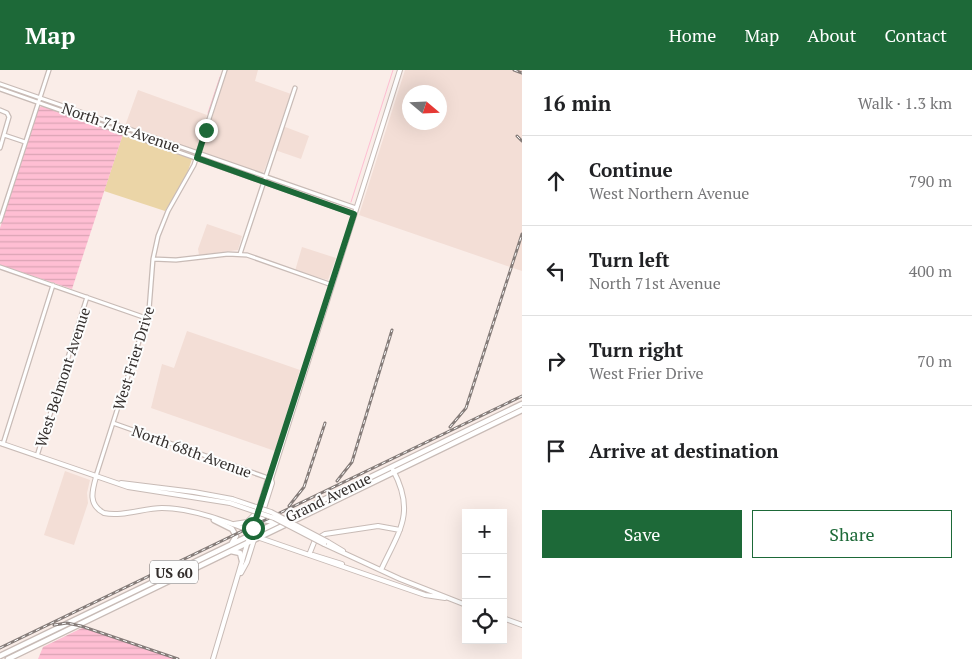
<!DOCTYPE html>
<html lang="en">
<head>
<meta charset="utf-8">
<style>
	:root { --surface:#fff; --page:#f6f6f6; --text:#202124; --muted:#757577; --line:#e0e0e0; --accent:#1d6938 }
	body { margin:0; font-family:"PT Serif",serif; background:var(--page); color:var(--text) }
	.controls { position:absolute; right:15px; bottom:15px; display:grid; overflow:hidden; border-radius:0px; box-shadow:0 5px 20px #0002 }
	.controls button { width:45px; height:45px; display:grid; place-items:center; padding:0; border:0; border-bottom:1px solid var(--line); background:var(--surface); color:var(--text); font:25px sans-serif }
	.compass { position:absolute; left:402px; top:15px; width:45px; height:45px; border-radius:50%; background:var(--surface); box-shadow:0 5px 20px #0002; rotate:109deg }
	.stop { position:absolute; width:15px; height:15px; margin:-11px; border:4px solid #1d6938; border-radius:50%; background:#fff }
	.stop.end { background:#1d6938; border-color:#fff; box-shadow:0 1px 5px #0008 }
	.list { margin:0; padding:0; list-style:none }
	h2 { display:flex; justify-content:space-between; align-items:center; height:65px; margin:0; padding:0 20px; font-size:21px }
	h2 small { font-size:16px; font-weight:400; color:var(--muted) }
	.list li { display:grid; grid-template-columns:32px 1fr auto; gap:15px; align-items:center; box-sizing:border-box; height:90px; padding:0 20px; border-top:1px solid var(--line) }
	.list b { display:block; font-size:19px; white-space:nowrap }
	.list p { margin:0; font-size:16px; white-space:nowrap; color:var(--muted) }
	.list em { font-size:16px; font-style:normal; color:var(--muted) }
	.actions { display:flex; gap:10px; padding:15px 20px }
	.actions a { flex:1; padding:11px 0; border:1px solid var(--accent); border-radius:0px; text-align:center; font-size:18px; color:var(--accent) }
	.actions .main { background:var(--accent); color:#fff }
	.icon { flex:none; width:28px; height:28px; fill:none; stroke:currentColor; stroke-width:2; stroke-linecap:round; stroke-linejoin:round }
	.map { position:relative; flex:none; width:522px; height:589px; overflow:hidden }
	header { display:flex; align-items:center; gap:30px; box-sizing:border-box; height:70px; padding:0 25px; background:var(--accent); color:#fff }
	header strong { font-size:24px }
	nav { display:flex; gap:28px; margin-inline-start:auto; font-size:18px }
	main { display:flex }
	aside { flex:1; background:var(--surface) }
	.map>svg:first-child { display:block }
	.built { fill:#f3ded6; fill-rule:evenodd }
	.park { fill:#ebd5a7 }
	.water { fill:url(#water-rules) }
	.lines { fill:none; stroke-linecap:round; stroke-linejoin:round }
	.stream { stroke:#ffbed3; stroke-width:1 }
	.minor-casing { stroke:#c8bbb6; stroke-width:5.5 }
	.major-casing { stroke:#c8bbb6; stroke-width:6 }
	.highway-casing { stroke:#c8bbb6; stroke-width:7 }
	.minor { stroke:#fff; stroke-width:3 }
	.major { stroke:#fff; stroke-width:4 }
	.highway { stroke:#fff; stroke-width:4.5 }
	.rail-casing { stroke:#857c79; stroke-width:3 }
	.rail { stroke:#fdfdfd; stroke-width:1; stroke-dasharray:4; stroke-linecap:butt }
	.major-bridge-casing { stroke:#c8bbb6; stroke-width:6; stroke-linecap:butt }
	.major-bridge { stroke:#fff; stroke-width:4 }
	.route { stroke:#1d6938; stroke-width:6 }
	.labels { text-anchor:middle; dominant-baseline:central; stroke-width:4; stroke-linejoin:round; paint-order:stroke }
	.shield { fill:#fdfdfd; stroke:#6f6b6a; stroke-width:1 }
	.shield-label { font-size:14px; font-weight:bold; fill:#322d2b }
	.street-label { font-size:15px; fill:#322d2b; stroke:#fdfdfd }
</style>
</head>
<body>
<header>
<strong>Map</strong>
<nav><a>Home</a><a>Map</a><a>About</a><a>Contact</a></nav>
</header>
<main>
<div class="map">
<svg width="522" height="589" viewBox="0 0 522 589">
	<defs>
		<pattern id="water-rules" width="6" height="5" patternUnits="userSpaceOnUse" patternTransform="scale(1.25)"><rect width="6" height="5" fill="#ffbed3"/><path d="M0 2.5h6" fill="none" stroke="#dba4b5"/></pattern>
	</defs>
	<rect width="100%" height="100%" fill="#faede8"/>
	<path class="built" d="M227 0H258L255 11 291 24 280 55 309 66 301 89 272 79 264 101 261 104 204 84 202 81Z
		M405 0H522V201L359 145ZM410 22H440V52H410Z
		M138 20 207 45 196 79 194 80 125 56Z
		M207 154 242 166 238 180 199 185 198 179Z
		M302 177 336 188 328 210 295 201Z
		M187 261 300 300 275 381 151 338 162 294 174 298Z
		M65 401 90 410 87 423 88 433 74 475 44 465Z"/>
	<path class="park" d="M123 64 192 89 186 107 165 141 104 121Z"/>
	<path class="water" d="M42 36 123 64 72 219 0 195V158L38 38Z
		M84 557 90 559 176 589H38L43 577Z"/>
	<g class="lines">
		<path class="stream" d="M208 43 220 7
			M351 132 393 0"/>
		<defs>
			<path id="minor" d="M0 14 356 138
				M0 19 354 144
				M0 40 7 43 9 47 0 78
				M4 65 25 72
				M0 151 49 0
				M240 184 295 18
				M153 189 176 190 228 184 247 185 332 215
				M0 197 146 248
				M113 353 271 409
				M3 374 53 215
				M37 386 87 227
				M96 406 149 240 153 189 158 166 168 141 194 95 225 0"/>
			<path id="major" d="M0 373 128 417 230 433
				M96 407C92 421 88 435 104 443 122 447 144 438 162 438 192 438 228 452 256 463
				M121 413 194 422 232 429
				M234 454 247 452 256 443
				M253 456 260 468 425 525 445 528
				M253 458 267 412 271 409
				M328 472 343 481
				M324 474 400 509 466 535
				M309 485 315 470 325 464 378 456 400 460
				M313 485 342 494
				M381 500C399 461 416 443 393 400
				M241 503 247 492 272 413 271 409 400 0
				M503 548 522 555
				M213 589 248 471"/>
			<path id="highway" d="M263 442 264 450 275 452
				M214 450 232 459 236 466 232 473
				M246 459 249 463 248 468
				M231 481 240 483 242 491
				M0 586 522 334
				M8 589 522 340"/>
		</defs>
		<use href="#minor" class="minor-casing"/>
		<use href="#major" class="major-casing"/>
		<use href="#highway" class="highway-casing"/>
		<use href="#minor" class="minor"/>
		<use href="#major" class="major"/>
		<use href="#highway" class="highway"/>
		<defs>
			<path id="rail" d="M514 0 522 3
				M517 66 522 71
				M450 357 466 338 522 164
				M337 411 352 392 392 260
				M289 436 304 417 325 353
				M54 555 67 553 81 556 178 589
				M0 578 522 326"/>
		</defs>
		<use href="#rail" class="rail-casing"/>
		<use href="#rail" class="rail"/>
		<defs>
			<path id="major-bridge" d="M232 429 271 442 328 472
				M230 433 274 448 324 474"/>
		</defs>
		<use href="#major-bridge" class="major-bridge-casing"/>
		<use href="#major-bridge" class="major-bridge"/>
	</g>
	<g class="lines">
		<path class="route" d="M206 60 197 88 354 144 253 458"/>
	</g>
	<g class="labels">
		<rect class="shield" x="150" y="490.5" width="48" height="23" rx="4"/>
		<g class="shield-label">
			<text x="174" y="502">US 60</text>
		</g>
		<g class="street-label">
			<text transform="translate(121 57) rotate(19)">North 71st Avenue</text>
			<text transform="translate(133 288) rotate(-73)">West Frier Drive</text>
			<text transform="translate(62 307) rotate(-72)">West Belmont Avenue</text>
			<text transform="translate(192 381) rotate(20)">North 68th Avenue</text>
			<text transform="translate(328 427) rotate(-26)">Grand Avenue</text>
		</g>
	</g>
</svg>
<div class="controls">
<button>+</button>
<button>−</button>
<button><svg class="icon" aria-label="locate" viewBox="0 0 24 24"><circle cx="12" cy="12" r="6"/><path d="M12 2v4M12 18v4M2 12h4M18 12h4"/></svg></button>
</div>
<svg class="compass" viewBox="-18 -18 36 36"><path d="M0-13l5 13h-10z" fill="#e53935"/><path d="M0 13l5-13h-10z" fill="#757577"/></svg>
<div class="stop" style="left:253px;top:458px"></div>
<div class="stop end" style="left:206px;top:60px"></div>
</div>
<aside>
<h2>16 min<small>Walk · 1.3 km</small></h2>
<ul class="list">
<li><svg class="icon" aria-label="ahead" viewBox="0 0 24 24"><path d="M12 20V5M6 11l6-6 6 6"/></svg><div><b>Continue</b><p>West Northern Avenue</p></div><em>790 m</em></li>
<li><svg class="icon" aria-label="left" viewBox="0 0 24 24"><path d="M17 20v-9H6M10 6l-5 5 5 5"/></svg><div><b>Turn left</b><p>North 71st Avenue</p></div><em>400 m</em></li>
<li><svg class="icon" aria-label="right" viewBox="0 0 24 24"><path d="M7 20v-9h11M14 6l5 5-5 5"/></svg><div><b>Turn right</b><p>West Frier Drive</p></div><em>70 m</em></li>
<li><svg class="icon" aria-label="arrive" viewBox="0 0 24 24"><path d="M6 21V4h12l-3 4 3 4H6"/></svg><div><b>Arrive at destination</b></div></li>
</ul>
<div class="actions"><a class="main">Save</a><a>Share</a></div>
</aside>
</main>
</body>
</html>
